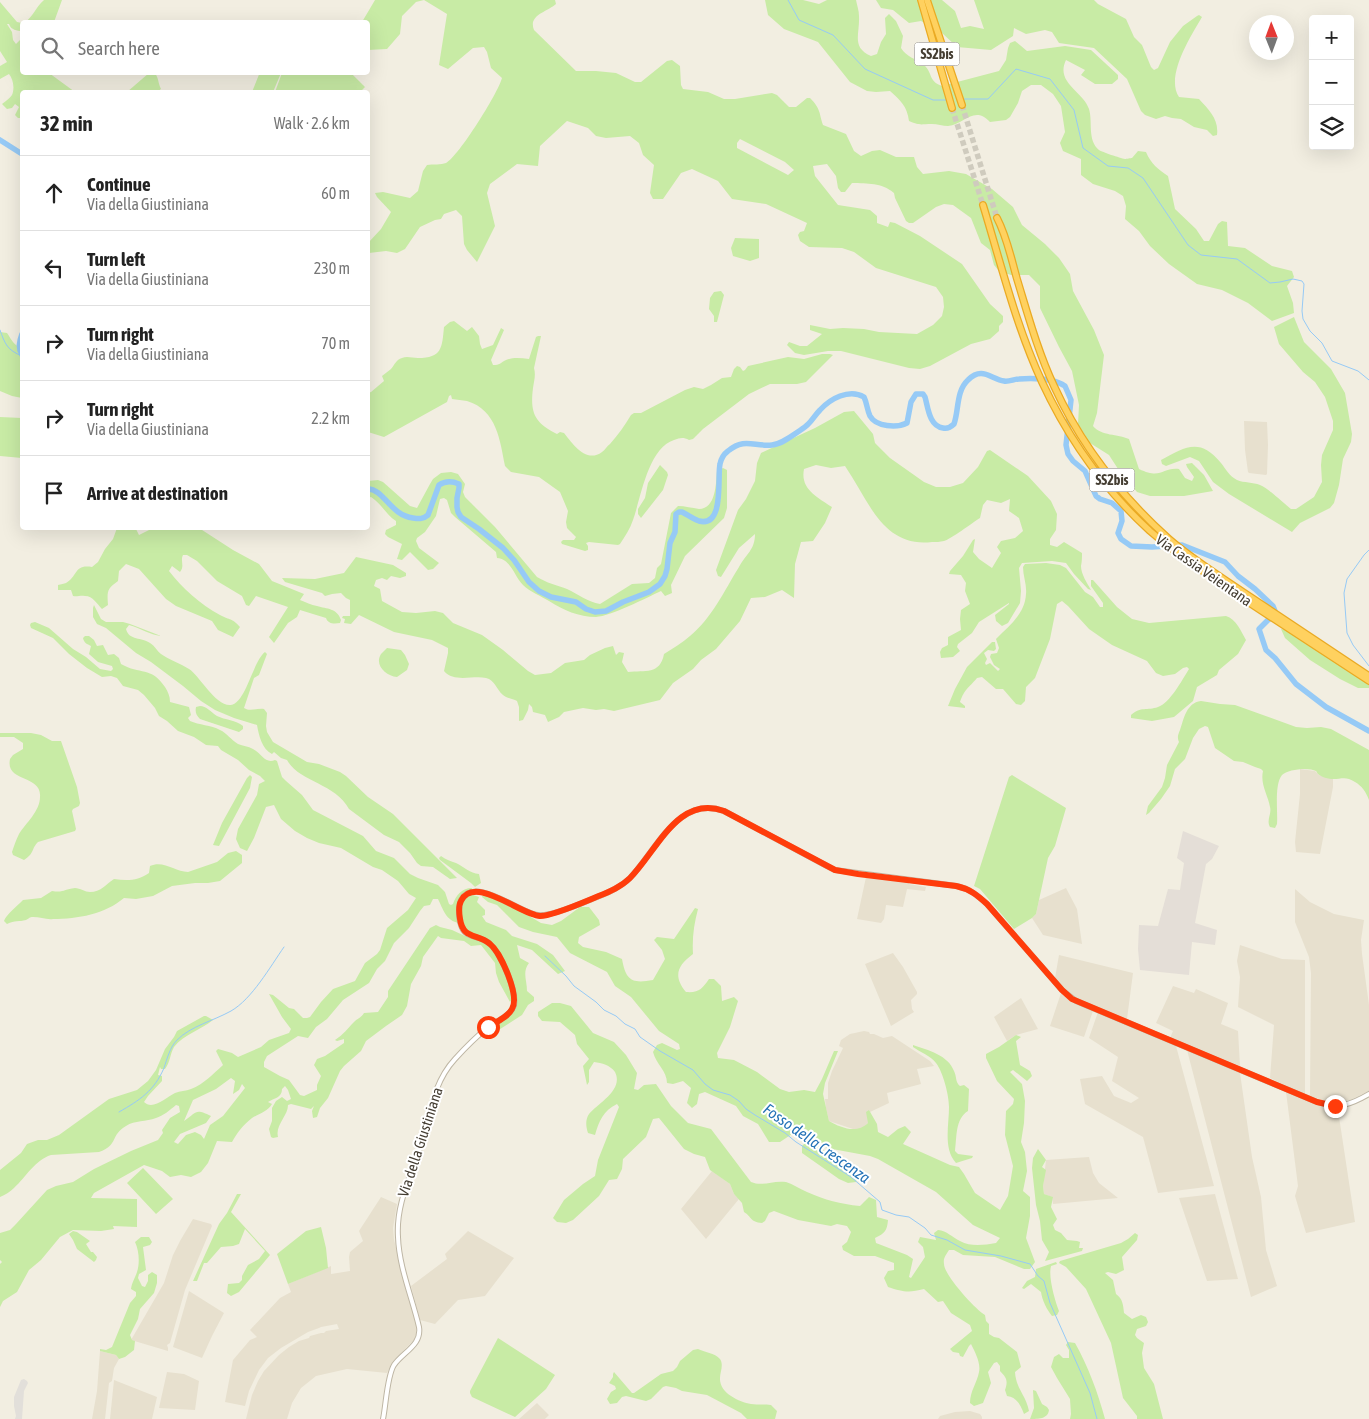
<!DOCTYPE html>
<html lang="en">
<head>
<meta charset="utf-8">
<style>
	:root { --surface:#fff; --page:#f2f2f2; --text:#222; --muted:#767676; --line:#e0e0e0 }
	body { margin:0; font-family:"Asap Condensed",sans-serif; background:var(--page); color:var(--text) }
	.controls { position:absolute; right:15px; top:15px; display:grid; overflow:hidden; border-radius:5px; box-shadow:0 5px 20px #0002 }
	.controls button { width:45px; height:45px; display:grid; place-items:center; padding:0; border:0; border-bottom:1px solid var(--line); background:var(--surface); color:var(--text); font:25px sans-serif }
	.compass { position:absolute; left:1249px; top:15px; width:45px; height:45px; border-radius:50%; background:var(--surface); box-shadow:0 5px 20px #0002; rotate:359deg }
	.stop { position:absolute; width:15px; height:15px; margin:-11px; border:4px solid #ff3c0b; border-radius:50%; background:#fff }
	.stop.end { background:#ff3c0b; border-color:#fff; box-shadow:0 1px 5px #0008 }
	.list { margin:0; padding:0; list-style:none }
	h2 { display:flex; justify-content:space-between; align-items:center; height:65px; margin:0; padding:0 20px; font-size:21px }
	h2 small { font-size:16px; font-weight:400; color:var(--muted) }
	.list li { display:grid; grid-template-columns:32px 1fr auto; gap:15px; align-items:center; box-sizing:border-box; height:75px; padding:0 20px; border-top:1px solid var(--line) }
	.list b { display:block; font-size:19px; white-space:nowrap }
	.list p { margin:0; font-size:16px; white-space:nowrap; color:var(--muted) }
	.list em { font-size:16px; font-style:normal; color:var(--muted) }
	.icon { flex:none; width:28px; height:28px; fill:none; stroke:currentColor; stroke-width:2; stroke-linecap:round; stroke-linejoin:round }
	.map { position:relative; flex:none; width:1369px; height:1419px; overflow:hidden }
	.search { position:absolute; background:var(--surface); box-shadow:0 5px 20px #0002; left:20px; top:20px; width:350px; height:55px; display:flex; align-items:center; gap:12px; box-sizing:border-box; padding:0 18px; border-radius:5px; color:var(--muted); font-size:19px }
	.panel { position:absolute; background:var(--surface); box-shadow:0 5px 20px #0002; left:20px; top:90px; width:350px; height:440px; border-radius:5px }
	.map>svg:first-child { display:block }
	.residential { fill:#e7e0ce }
	.industrial { fill:#e4ded7 }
	.green { fill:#c8eba5; fill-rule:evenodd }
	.parking { fill:#e2dfda }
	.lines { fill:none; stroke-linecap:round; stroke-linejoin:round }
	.stream { stroke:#96caf6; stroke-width:1 }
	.river { stroke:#96caf6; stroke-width:5.5 }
	.highway-tunnel { stroke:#cfcbbe; stroke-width:5.5; stroke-dasharray:5.5 3; stroke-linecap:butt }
	.minor-casing { stroke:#beb6a4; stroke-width:6 }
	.highway-casing { stroke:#eaaa23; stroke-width:8 }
	.minor { stroke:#fff; stroke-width:4 }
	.highway { stroke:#ffd15f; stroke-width:5.5 }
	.route { stroke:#ff3c0b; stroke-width:6 }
	.labels { text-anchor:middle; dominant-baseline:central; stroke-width:4; stroke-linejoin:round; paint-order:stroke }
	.shield { fill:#fff; stroke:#7c7770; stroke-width:1 }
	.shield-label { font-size:14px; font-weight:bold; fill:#443d32 }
	.street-label { font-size:15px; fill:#443d32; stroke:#fff }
	.water-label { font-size:16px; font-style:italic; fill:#2372b7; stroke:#fff }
</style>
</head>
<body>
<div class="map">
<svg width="1369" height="1419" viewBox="0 0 1369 1419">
	<rect width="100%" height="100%" fill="#f2eee1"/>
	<path class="residential" d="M1244 421 1267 422 1268 445 1267 474 1266 475 1249 473 1248 472 1245 450Z
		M1300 769 1315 771 1319 775 1333 779V787L1320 854 1296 852 1295 842 1300 794Z
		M866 877 909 882V884L926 887 925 891 907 889 903 907 886 905 884 919 881 923 857 919Z
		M1066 888 1077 909 1082 944 1043 935 1032 918 1036 914 1039 900Z
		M1295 889 1310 902 1334 914 1364 920 1361 940 1362 954 1369 1005V1091L1350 1100 1339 1103H1331L1310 1096 1311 973 1309 957 1295 922Z
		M1240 945 1282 959 1305 960V1095L1270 1078 1274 1025 1238 1007 1240 977 1237 961Z
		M893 953 903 967 917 992V994L911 1000 912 1009 914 1012 891 1026 865 964Z
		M1059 955 1133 973 1127 1019 1076 998 1063 989 1055 978Z
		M1173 986 1194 993 1196 989 1228 1003 1221 1024 1238 1031 1240 1066 1170 1038 1173 1031 1156 1023Z
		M1061 993 1076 1004 1093 1011 1084 1037 1050 1026Z
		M1021 998 1038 1029 1016 1035 1007 1041 994 1017Z
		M1098 1012 1176 1046 1214 1186 1158 1193 1143 1137 1085 1104 1080 1079 1102 1076 1114 1096 1131 1103 1139 1098 1112 1081 1118 1057 1089 1038Z
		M864 1031 869 1032 870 1034H874L883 1038 892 1036 930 1061 934 1066 917 1069 921 1084 887 1093 889 1103 870 1112 869 1110 868 1123 864 1127 856 1130 829 1121 826 1108 825 1099H828V1083L832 1071 843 1048 839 1046 841 1040 850 1034Z
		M1187 1050 1240 1073 1252 1157 1261 1197 1266 1250 1277 1286 1251 1297Z
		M1286 1092 1326 1108 1338 1110 1355 1222 1306 1233 1295 1196 1298 1186Z
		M1089 1157 1093 1173 1099 1183 1118 1198 1053 1204 1052 1197 1044 1194 1043 1186 1046 1160Z
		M712 1171 730 1184 734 1194 739 1199 706 1239 681 1209Z
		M1215 1194 1238 1279 1207 1281 1179 1198Z
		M381 1197 397 1204 393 1228 394 1240 417 1327 416 1335 414 1340 393 1361 387 1373 347 1369 316 1376 301 1388 292 1403 287 1419H246L252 1395 258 1381 264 1371 279 1355 289 1347 299 1341 309 1338 310 1336 321 1333H324L326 1331 339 1329 337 1324 321 1327 319 1328 308 1332 281 1348 268 1358 259 1370 249 1391 245 1406 225 1402 233 1360 250 1340 257 1337 250 1330 280 1298 291 1292 288 1284 331 1266V1274L350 1271 349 1257 350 1252 363 1241 359 1231Z
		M193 1219 211 1224 212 1226 185 1290 170 1343 167 1345 168 1348V1351L131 1340 164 1283 173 1255 180 1241Z
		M468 1231 514 1258 485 1296 458 1300 435 1324 420 1320 411 1286 447 1259 445 1254Z
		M189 1291 224 1313 212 1336 202 1358 173 1347Z
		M100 1351 116 1355 119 1359 114 1368 112 1381 109 1383 105 1419H92L97 1391Z
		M167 1372 184 1374 199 1381 195 1410 159 1408Z
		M114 1380 157 1397 152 1419H110Z
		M537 1403 549 1415 545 1419H519Z
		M970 1411 980 1414 982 1417V1419H938L940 1416 955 1412Z"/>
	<path class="industrial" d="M1183 831 1219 846 1212 859 1206 864 1195 923 1217 930 1215 945 1192 942 1189 975 1140 970 1138 949 1139 925 1158 926 1168 889 1180 890 1184 863 1177 858Z"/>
	<path class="green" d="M44 0H62L54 22H25C33 17 35 8 44 0Z
		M375 0H424L416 2 402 16 400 34 387 49 368 50V22H362Z
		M424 0H555L556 4C547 12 528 15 534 30L576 71H596L616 73 635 82H641L667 61 672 60 680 66 681 85 683 89 708 92 724 99H735L772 93 777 95 789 107H796L807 98H810C821 109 819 113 823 125L846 134 854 151 861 156 872 151 880 150 896 157H914L917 167 923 174 949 171 966 174 992 189 1013 207 1022 225 1045 244 1059 258 1070 274 1073 291 1094 330 1104 355 1097 413 1093 426C1101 436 1118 434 1129 439L1139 469C1162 480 1162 467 1179 469L1185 478 1192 481 1194 477 1187 467 1186 464 1192 463 1204 475 1213 491 1184 496H1150L1137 492 1120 472 1109 455 1090 443 1078 424 1079 405 1072 371 1059 347 1040 308V286L1029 275H1011L999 271 994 265 990 250 981 243 971 218 953 205 944 204 936 207 913 223H909L906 221 895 198 894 193C881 182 868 184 852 183L845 192H841L838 188 836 176 827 164 813 166 815 176 838 205 870 210 877 216V223L888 227 890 222 895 223 920 236 962 264 990 304 1003 316V322L999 326V331L990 339 971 344 930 366 920 369 909 368 841 351H828L804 355 795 353 787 345 789 342 800 346H807L822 334 810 330V325L830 329 843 328 864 329 879 332 917 334 933 325 942 316 944 307 943 297 936 287 876 268 854 252 842 248 809 247 800 241 798 235 800 232 804 231 807 223 766 204 732 199 718 181 692 169 681 173 663 199H653L650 193 654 165 643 155 639 143 630 136 606 138 596 136 588 128 567 121 540 146 538 166 517 164 490 184 487 193 495 226 477 262 467 250 464 244 462 216 456 210 444 214 441 219 435 220 420 227 405 249 397 253 386 251 369 253 368 250V243L381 229 391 212 377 197 375 193 383 192 410 198 418 191 423 171 427 165C433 164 441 165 446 163 459 156 498 93 502 78L491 68 487 52 484 47 473 48 448 69 439 65 447 14ZM740 139 785 162 794 170 788 175 737 148V143Z
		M765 0H803L819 4 827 0H856C857 5 859 11 859 16 860 34 851 47 871 56L877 54 881 42 886 34 885 18 889 14 896 21 903 36 901 48C906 57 917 59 924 65 933 73 928 81 942 86L999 71 1006 60 1008 48 1010 43 1015 41 1027 51 1065 46 1091 50 1118 75V79L1112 84H1095L1081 75 1085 70 1066 60C1055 83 1083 91 1089 109 1093 122 1087 140 1099 150 1102 152 1120 158 1125 159 1126 159 1131 158 1132 158L1138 151 1146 152C1151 164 1158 169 1168 176L1175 209 1196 229 1204 241H1209L1218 224 1222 221 1227 222 1228 246 1245 248 1272 266 1292 271 1294 277 1287 286 1293 303 1294 313 1272 321 1248 303 1222 290 1197 284 1169 264 1150 246 1139 231 1125 219 1126 206 1123 196 1115 191 1093 184 1081 175V159L1063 151 1060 143 1065 132 1061 106 1053 94 1041 85H1031L1022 91 1018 103 1010 117 1006 120 990 122C974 105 965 124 948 126 943 126 937 124 932 124 920 124 921 126 909 121 907 106 901 101 890 91L876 92 867 91 850 82 818 42 784 29 768 15Z
		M876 0H942L955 11 961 28 970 26 984 29 974 0H1094L1098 4 1126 19 1134 37 1142 45 1151 67 1154 70 1158 68 1170 42 1183 26 1197 16 1199 15 1202 17C1191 36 1165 76 1179 97L1199 99C1209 110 1219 119 1217 135L1213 136 1207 130 1194 127 1181 119 1172 118 1165 116 1156 119 1145 115 1141 111 1127 79 1094 48 1059 43 1052 32 1045 30 1026 34 1014 28 1013 36 991 50 957 47 941 32 921 21 909 23 893 10 881 8Z
		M0 2 17 22 22 23V31C17 31 11 30 9 24H7L12 32 13 40 16 44 20 40 22 35V72L49 73 75 92H22V118H18L15 115 19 107 15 104 12 108 7 109 2 104C6 101 10 98 12 95 15 88 13 79 9 74L0 79V66L7 62 0 51Z
		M260 72 281 73 273 92H252Z
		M149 73H155C159 79 158 83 161 89L157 92H127Z
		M282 73H351L365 87 360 92H275Z
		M735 238 759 239V258L750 261 733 256 731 248Z
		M721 291 724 295 717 322H714V316L709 309 710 298 714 292Z
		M1294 317 1304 342 1331 369 1345 393 1352 434 1351 442 1343 459 1339 485 1334 503 1330 508 1300 523 1292 532 1229 494 1213 482 1199 461 1190 457 1166 466 1162 464 1161 460C1185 447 1200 437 1221 463 1226 469 1229 476 1237 480 1244 483 1253 482 1260 485 1268 488 1283 503 1291 509H1296L1314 497 1322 482 1321 465 1322 455 1333 430V421L1325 397 1315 382 1303 372 1279 344 1274 327Z
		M454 321 467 331 472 327 479 336 480 344 482 349 493 345 501 328 504 330 491 360 493 365C500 365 500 363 506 360 513 357 521 358 529 359L536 337 538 336H541L534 368C536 375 534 381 533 388 530 412 534 423 557 434L560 432 564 433C572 443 586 464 602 452 605 450 607 446 610 444 618 435 625 425 631 415L634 413H641L685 390 694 387 703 389 711 385 722 378 731 377 734 369 737 366 740 367 743 371 745 370 748 366 788 357 804 359 822 354H830L833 355 806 382 797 384H770L749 394 703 429 693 439 689 440C683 437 680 438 674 440 648 448 641 498 633 520 630 529 625 536 620 544L618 545 589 542 586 543 588 546V550L585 551 562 544 561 542 563 540H574L576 537 567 528 566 522 568 511 560 492 539 477 511 472 505 466C500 441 497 410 467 401 462 400 457 400 452 399L451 395 449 396 447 402 384 437 368 432V393L371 392 384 381 382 376C385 374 388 371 391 369 395 364 396 360 402 358 407 356 412 358 418 358 442 358 442 348 444 327L450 322Z
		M0 332 7 333C12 340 13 345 22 348V398L12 396 0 391Z
		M854 411 873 434 875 443 890 458 924 482 936 487H950L963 483 978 467 987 451 990 450 1028 476 1051 501 1057 514 1056 530 1050 539V545L1057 547 1064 542 1082 553C1082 557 1082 561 1081 566 1081 574 1087 583 1091 590L1088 589 1074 574 1066 563 1052 561 1022 563 1019 568 1021 591 1020 603 1008 623 1002 626 996 621 995 615 1009 604V603L979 622 972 633 958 644 957 647 960 651 953 657 941 658 940 652 942 648 948 645V637L961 630 960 619 961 610 970 604 965 591 966 583 961 575 949 574 950 571 963 556 973 540 975 539 973 552 979 559 992 568 1001 553 997 547 1001 541 1015 538 1023 531 1019 518 1009 511 1010 499 1001 503 987 500 983 505 980 518C972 523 951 539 944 541 940 542 936 542 932 542 882 548 868 499 845 466L831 468 816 465 804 469C800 489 817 497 832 507L825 523 813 541 801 542 795 564 794 598 782 590 765 597 751 598 740 621 716 649 701 660 693 669 673 683 660 700 614 711 604 709 596 710 583 708 564 712 559 717 548 722 545 715 533 712 532 707 529 704 528 710 523 720 519 721V707L517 701C513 699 506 698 503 695 496 689 495 680 486 678 473 675 454 683 444 671L448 653V648L432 640 394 632 359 615 351 624 344 623 345 619 342 618 343 616H350V600L346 598 341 593 332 594 325 596 322 593 285 582 282 578 315 579 344 573 356 557 393 565 406 573V576L400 578 391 576 387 580 382 578 376 580 374 586 380 589 382 601 402 612 416 613 435 611 443 613 453 623 482 635 503 650 528 671 535 675 551 673 565 663 584 660 590 655 605 648 613 646 616 655 619 652 624 653 622 662 628 672C645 670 660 675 664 654 673 648 682 643 690 636 712 618 724 591 739 567 746 554 755 550 755 534L739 548 721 577 718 576 716 570 738 510 746 499 755 481 757 463 761 453 815 428 844 412Z
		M0 417 22 418V458L0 456Z
		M660 465 667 472 668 475 663 490 641 518 638 514V509L645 498 648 483Z
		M723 468 727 470V508L724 518 685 556 671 585 672 593 665 596 661 591C646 598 611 616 596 617 579 617 563 610 549 601 541 596 530 592 523 585 514 576 511 559 497 558L496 552 455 517 451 513 447 500 444 498 440 499 436 516 425 532 417 538 416 541 419 548 439 563 433 569 428 570 410 552 402 560 397 559 402 544 388 537 385 534 386 530 396 525V521C386 515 382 504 371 497L368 498V481L378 480 383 482 410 506 417 508 430 484 433 479 441 473 451 472 458 474 465 484 463 492 465 497 495 527 537 577C547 583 556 585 567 589 578 594 588 602 600 604L632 584 649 583 655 578 657 568 661 564 671 513 678 506C685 506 692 508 699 509 716 509 716 483 717 471Z
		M117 528H137L136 529 139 535 153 528H199L233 550 259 564 272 581 304 594 300 600C306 602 311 605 317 606 327 609 337 608 341 620L340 623C334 624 328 624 326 618L300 610 297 617 288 623 274 643 269 637 288 607 256 596 249 606 246 605 242 596 217 581 197 561 187 555H183C180 561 185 566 180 572L172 566 169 571C182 588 200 604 220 615 231 621 231 617 240 627L233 637 218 630 212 621 176 606 166 599 139 569 126 564 119 571 118 581C107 589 107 591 108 605L102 609C97 604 93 596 85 596 80 595 78 597 73 596L71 590H58V585C61 584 64 584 66 583 78 576 74 564 92 567L98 562 105 549 113 539Z
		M1046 563 1060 565 1066 568 1085 592 1093 597 1100 607H1103V603L1091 586V580H1093L1117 607 1132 619 1149 623 1226 616C1236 619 1241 631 1246 640L1238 654 1219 670 1217 675 1197 687 1193 701 1174 717 1152 721 1131 718V715C1141 706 1147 711 1158 707 1170 703 1182 680 1189 669L1187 667 1183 668 1175 674 1163 676 1156 673 1147 661 1112 645 1089 629 1068 606 1062 601 1057 604 1050 639 1035 678 1026 687 1025 701 1021 705 1016 704 1003 689H996L982 677 977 678C968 689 965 688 960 702L965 706V708L948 706 955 689 967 667 992 642H995L996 649 994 651 988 650 984 653 987 659 985 663 986 665 990 663 998 671 1000 669 994 665 990 657 991 654 997 653 999 648 996 639C1009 626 1025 614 1026 594 1027 585 1023 576 1023 567L1025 564Z
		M94 605 101 619 106 622H123L130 624 161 636C150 635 140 628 129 625L126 629C129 641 142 637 150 643 155 646 157 651 161 654 169 660 180 663 189 669 199 675 216 707 231 705 246 703 253 661 265 652L267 654 259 675 254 678 244 708C250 712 257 708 264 709L267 713 266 726 267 732 273 742 307 762 319 764 340 772 346 776 368 797 393 814 457 878 450 879 433 867 421 866 417 863 410 853 399 842 384 835 349 809C335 783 299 782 287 760L281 758 274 752 272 754C262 749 259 736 257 725L234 718 215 710 201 701 183 686 151 662 136 653 106 628 97 624 93 617V608Z
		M35 622 49 628 73 649 86 657 100 669 111 671 113 669 112 666 98 662 89 654 91 646C87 644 84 643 83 638L85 636H89L94 640 97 646 103 645 108 655 114 654 119 658 121 664C140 675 151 666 165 687 168 692 170 696 170 702L189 707 191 715 188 718 190 721C199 725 211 725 220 730 227 733 231 740 238 744 243 746 248 746 253 749 262 754 265 764 275 760L277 761 282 777 286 781 302 795 313 810 363 836 376 851 394 858 410 874 418 878 438 885 445 892 449 904 451 905 453 904C456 895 462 888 472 888L470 894 479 897 477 902 485 910V915L482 916 486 922 506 930 512 936 537 944 553 955 565 971 558 974 532 950 517 945 520 958 529 963C522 972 527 980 527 991L534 997V1001L528 1005 522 1015 497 1031 492 1030 491 1028C503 1021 517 1014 517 999H512L510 1002 499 982 496 973 495 963 481 945 471 946 464 941 441 938 438 936 423 957 421 966 411 984 407 1006 402 1015 386 1026 366 1041 361 1051 344 1066 340 1071 328 1098 320 1108 317 1117 313 1118 312 1111 314 1106 311 1109 291 1104 288 1105C288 1116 275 1125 278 1137L273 1138 271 1137 269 1129 272 1121V1108L276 1101 282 1097 287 1101 291 1099 288 1090 285 1086 282 1089C282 1098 274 1098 268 1102L272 1104C268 1111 259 1114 252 1118 243 1125 237 1133 232 1142L217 1141 208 1163 201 1172 191 1177 181 1175 170 1177 162 1171 144 1165 94 1193 91 1198 137 1199V1227L113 1226 114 1229 101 1231 73 1230 60 1237 41 1260 29 1270 17 1292 3 1301 0 1307V1264L2 1262 0 1260V1233L10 1230 16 1224 47 1190 56 1186 73 1182 94 1169 131 1151 158 1140 163 1133 162 1130 170 1118 180 1112 179 1106 176 1105C170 1110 163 1116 156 1118 146 1122 135 1120 126 1126 110 1135 119 1145 99 1152L51 1155C35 1160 26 1177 14 1188 10 1192 5 1195 0 1197V1170L21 1153 27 1144 38 1140H47L59 1135 109 1099 137 1090 148 1081 156 1070 165 1049 174 1037 177 1031 204 1016H206L213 1020C201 1030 184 1034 174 1047 170 1054 170 1063 165 1069H161L160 1067 158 1075 162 1076V1081L148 1096 144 1102C153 1111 166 1097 175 1093 180 1091 186 1091 191 1089 204 1084 213 1074 223 1065L216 1051 218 1049 232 1053 238 1057 261 1047 269 1040 289 1033 291 1029 282 1017 269 994 273 995 289 1008 294 1009 303 1018H307L310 1017 321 1002 333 989 355 981 365 963 377 954 380 950 387 928 408 910 416 898 409 894 398 881 382 870 373 867 341 848 319 843 307 838 295 831 281 819 274 805 266 807 254 838 247 851 240 848 236 839 238 829 257 795 259 784 265 781 260 776 249 770 238 760 221 750 218 746 206 745 194 737 178 731 167 721 159 716 155 708 144 695 138 690 123 686 117 678 111 676 102 677 87 668 69 654 53 638 31 628 30 625 31 623ZM433 899H438C443 909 446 921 459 923L461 917 464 927 468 931 465 936 452 930 440 927 436 925 430 928 388 991V997L378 1012 364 1013C361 1018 358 1018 354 1022 347 1029 344 1034 335 1040L337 1041 344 1039V1043L325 1056 317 1059 314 1065 321 1076 317 1085V1090L304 1096 300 1095 289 1080 280 1076 264 1067V1062L267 1056 298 1036 308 1038 316 1027 327 1019 343 1000 369 983 377 969 385 961 394 943 409 928 420 911 424 906 430 905ZM231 1078 235 1081 233 1094 239 1090 242 1084 245 1088 223 1116 210 1125 204 1139 201 1135 195 1132 186 1135 178 1144 174 1142 180 1134 206 1123 211 1116C195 1108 197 1112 184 1121L193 1100 216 1089Z
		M1281 629 1287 630 1369 685V688H1358L1340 679 1310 660 1285 638Z
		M387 648 401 650 405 655 409 664 407 670 397 677C386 676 374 665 381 654 383 652 385 650 387 648Z
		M1201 701 1220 704 1235 705 1296 727 1307 728 1321 727 1331 729 1369 750V800C1366 792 1362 786 1355 782 1346 776 1342 779 1333 779 1329 779 1321 777 1318 774 1317 773 1317 772 1316 771 1309 767 1288 769 1282 775 1274 785 1278 811 1277 824L1275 828 1270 827C1266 820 1272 814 1270 807 1268 795 1260 784 1263 771L1261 769 1255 767 1243 762 1234 761 1215 748 1208 727 1205 726 1199 729 1193 738 1185 759 1175 769 1170 786 1161 799 1149 813 1146 815 1148 806 1162 787 1165 778 1167 765 1179 742C1177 737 1178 735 1180 730 1184 719 1186 703 1201 701Z
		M200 706C206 706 211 712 217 716 225 720 236 720 243 726V729L239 732 200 719C196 715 195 712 196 707Z
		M0 733H31L41 735 52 741H61L77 787 80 803 79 806 73 809 72 811 76 829 75 831 38 842C31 849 35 853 24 860L13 855 12 852C14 846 16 840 19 834 26 823 40 811 40 797 42 774 5 783 10 759L13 755 23 749V743L14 737H0Z
		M250 775 252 777 250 788 219 846 213 845 222 823 247 778Z
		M1012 775 1066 808 1055 846 1048 858 1036 914 1032 918 1014 929 980 889 974 886 1009 777Z
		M236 851 242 855V863L220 881 208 883H195L172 886 153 896 136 899 124 898C105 914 78 919 53 919 47 920 40 917 33 917 29 917 30 918 26 920 19 922 15 920 7 924L4 921C6 915 17 906 23 900L41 898 52 891C64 893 64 889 75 888 80 888 85 892 90 892 101 892 105 885 114 879 127 881 138 881 149 873L150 866C164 860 175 872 188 872L217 862 228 853Z
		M441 856C446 860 451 861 456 863 464 867 470 873 479 874L481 883 475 887 471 883 440 860 439 858Z
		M483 894 524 913 541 923 552 925 561 921 580 907H589L599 920 600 925 579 937 578 943 583 947 606 952 622 959C626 980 631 984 653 980L665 959 662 950 654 940 657 937 674 939 695 908 698 909C694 924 692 938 693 954 677 966 673 976 686 992 699 993 702 989 709 979H714L721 986 722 1001 734 997 738 1001 730 1027 717 1053 718 1058 734 1060 757 1072 780 1089 789 1092 804 1090 815 1092 822 1079 834 1051H838L825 1083 823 1094 829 1121C841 1128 857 1134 868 1123L866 1112 869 1110 877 1124 878 1132 888 1137 898 1129 905 1126 911 1132 903 1144 950 1165 959 1167 964 1174 975 1193 1000 1210 1008 1196 1013 1166 1005 1135 1006 1111 1013 1104 1014 1099 997 1081 986 1058V1054L999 1047 1016 1035 1021 1037 1016 1041 1020 1065 1030 1071 1032 1076 1027 1081 1013 1070 1010 1072 1022 1084 1025 1101 1024 1123 1021 1142 1025 1152 1027 1171 1023 1191 1030 1197V1216L1026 1238 1035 1262 1030 1269H1024L995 1257 963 1255 954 1250H949C946 1255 943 1258 944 1264 944 1275 975 1309 985 1315L986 1321 989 1324V1334L994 1337 999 1338 1017 1352 1021 1367 1015 1372C1016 1389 1026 1395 1029 1411L1024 1414C1021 1406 1017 1397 1007 1396L1005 1390C1008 1381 1007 1378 1000 1371V1366L997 1362 994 1363 988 1372 991 1383 983 1403 974 1406 970 1403C970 1391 977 1383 979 1372 981 1363 975 1352 971 1344L969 1346 963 1357 960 1356 959 1353 953 1352 950 1349 972 1331 970 1325 951 1313 943 1301 938 1302 924 1289C909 1293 903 1292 888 1287L884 1278 888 1271 894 1270V1263L875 1256H854L843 1250 842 1246 847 1242 851 1232 847 1226 837 1224 831 1226 798 1220 774 1211 769 1213 765 1221 762 1223C750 1222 752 1217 744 1212L742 1203 734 1194 730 1184 710 1170 705 1157 694 1154 684 1149 659 1118 653 1119 646 1137 623 1159 622 1169 617 1179 609 1180 599 1196 573 1220 566 1223 557 1222 553 1218 564 1200 583 1184 595 1176 598 1160 619 1107 617 1104C603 1111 599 1121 595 1135L588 1133C586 1127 585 1120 589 1114 598 1103 624 1090 615 1072 610 1065 602 1063 594 1062L589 1070V1082L587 1085 583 1066 589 1059 577 1044 575 1035 560 1022 542 1021 538 1016V1012L552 1003H560L571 1006 593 1033 614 1042 626 1055 637 1073 634 1089 638 1090 644 1085 656 1084 671 1106 688 1123 711 1129 751 1182C763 1187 772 1180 786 1182 793 1184 800 1189 807 1192 825 1200 840 1204 860 1206L869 1197 876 1200 877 1217 888 1220C887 1231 885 1233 875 1238L876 1243 907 1255 913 1259 909 1277 911 1278 925 1257 923 1247 918 1242 920 1237 936 1240 934 1233 938 1230C947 1231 952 1237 960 1241 971 1247 984 1245 996 1243L1000 1238 973 1225 936 1192 878 1159 870 1156 827 1148 806 1129 801 1128 780 1142H769L758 1124 743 1116 736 1106 705 1092 699 1094 697 1104 692 1108 687 1103 691 1088 683 1081 673 1084 667 1083C667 1071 656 1064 653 1052L657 1045 662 1043 677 1050 680 1049 679 1044 659 1031 631 997 615 986 607 972 570 953 557 937 533 932 519 927 497 905 488 902 482 897Z
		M913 1045C928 1050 948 1055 954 1071 957 1077 955 1082 960 1086L964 1085 969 1089 968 1111C955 1119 957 1137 955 1151L958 1154 973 1156 972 1158 956 1163C943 1149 949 1125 949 1107 949 1095 943 1072 936 1063 931 1056 920 1052 913 1047Z
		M813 1141 825 1152 827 1155 858 1177 856 1182 848 1183 839 1179 802 1153V1146L806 1142Z
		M1038 1149 1046 1160 1042 1167 1046 1170 1043 1186 1044 1194 1053 1197 1051 1207 1057 1219 1053 1225 1055 1230 1061 1233 1067 1240 1077 1241 1080 1242 1079 1248H1083L1082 1251 1045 1261 1049 1252 1042 1240 1040 1221 1036 1205 1032 1168 1033 1158Z
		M143 1168 173 1199 156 1214 127 1183Z
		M237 1194H241L231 1212 270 1255 239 1292 231 1296 227 1293 228 1284 239 1283 242 1280V1276L248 1265 259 1259 265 1251 245 1229 239 1244 233 1246 221 1247 207 1263H204L197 1281H193L219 1224 227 1213Z
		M321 1227 326 1248 328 1268 288 1284 277 1254 306 1231Z
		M73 1231 77 1232 90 1241 86 1244 91 1252H93L97 1257 96 1260 94 1262 77 1249 73 1240 69 1234Z
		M1135 1233 1138 1235 1137 1240 1122 1257 1124 1270 1116 1274 1108 1272 1105 1273 1113 1280 1116 1294C1123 1299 1123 1305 1124 1313L1132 1319 1141 1315 1146 1317 1148 1322 1146 1326 1137 1329 1135 1335 1137 1338 1144 1343 1142 1353 1144 1368 1154 1384 1163 1419H1137V1416L1123 1398 1111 1343 1086 1289 1066 1267 1059 1263 1060 1261 1121 1243 1128 1239Z
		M141 1237H149L152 1242 150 1245 143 1247 146 1270 139 1274 138 1278 142 1286 145 1287 148 1281V1275L152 1272 157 1275V1283L154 1293 140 1309 138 1319 130 1335 132 1340 135 1341 134 1350 125 1357 119 1359 116 1355 100 1351V1349L106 1350 112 1347 130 1303 136 1296V1292L131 1289C132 1282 135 1278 137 1272 140 1263 139 1250 135 1242Z
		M1056 1262 1057 1264 1051 1266C1048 1277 1055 1301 1059 1311L1057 1315 1052 1316C1047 1310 1042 1300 1041 1292L1031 1284 1024 1289 1022 1288 1027 1281 1035 1277 1036 1269Z
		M498 1338 555 1375 546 1389 515 1417 472 1397 470 1393V1391Z
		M1068 1342 1075 1343C1088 1366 1098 1393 1105 1419H1070L1071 1414 1070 1399 1057 1378 1051 1367 1054 1357 1059 1354 1063 1358H1069V1350L1066 1345Z
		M698 1349C704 1352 715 1353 720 1359 724 1365 720 1372 720 1378 719 1393 739 1402 751 1404 758 1405 765 1404 771 1405L777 1411 775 1419H747L741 1413 707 1395 682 1391 676 1388 666 1386 663 1387 651 1399 646 1401 626 1396 622 1397 617 1403 610 1404 607 1399 611 1392 616 1389 615 1386 609 1383 613 1377V1374L614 1372 632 1393H634L661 1374 673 1371 677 1367 680 1361 693 1350Z
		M1033 1390 1036 1391 1042 1404 1047 1407 1049 1410C1048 1419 1038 1419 1030 1419L1034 1408Z"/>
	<path class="parking" d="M24 1379 27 1381 28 1383 24 1391 22 1419H15L16 1416 14 1406V1397L21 1380Z"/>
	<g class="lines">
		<path class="stream" d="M788 0 799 20 833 35 865 69 933 100H947
			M963 99H988L1016 69 1050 79 1074 110 1083 148 1108 166 1128 168 1143 178 1188 245 1201 255 1237 259 1270 283 1280 282 1293 279 1302 281 1304 284 1302 311 1303 319 1310 331 1322 343 1332 361 1358 371 1369 380
			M0 330C5 344 7 350 22 356
			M1369 550 1364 555 1347 579 1344 593 1347 633 1353 645 1369 666
			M545 956 566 976 574 986 596 1002 604 1010 616 1016 625 1024 635 1029 640 1037 660 1051 693 1070 705 1084 713 1090 730 1095 739 1101 746 1109 755 1115 785 1133 796 1142 851 1177 880 1202 882 1210 896 1215 909 1217 925 1228 931 1235 947 1240 965 1250 1001 1256 1030 1264 1038 1276 1044 1281 1050 1303 1090 1393 1097 1419
			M119 1112C140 1100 154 1091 164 1068 167 1059 170 1047 177 1040 191 1026 213 1021 231 1011 252 999 270 967 284 947"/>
		<path class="river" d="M0 140 22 154
			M22 334C19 342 18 348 22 355
			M368 489C384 489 390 515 413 518 420 519 423 519 428 515L439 485C445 481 452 481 459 484V488L457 498V507L458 512 461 517 479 529 503 548 514 560 529 582 539 591 551 597 576 602 586 609 595 612 606 611 623 602 649 592 660 584 665 576 667 569 670 543 675 532 676 514 679 512H682C688 515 693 519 699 521 725 528 717 476 720 464 721 459 724 454 728 451 745 437 754 447 772 445 782 444 793 435 802 429 811 424 813 417 820 410 830 399 849 388 864 397 867 403 867 410 870 416 876 427 897 428 907 423L911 402 916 394H923L925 397C928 407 929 426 943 428 948 429 951 427 954 424 959 410 956 391 968 380 982 366 991 379 1004 381 1009 382 1014 379 1019 379 1034 378 1053 378 1065 386L1071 400 1066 445 1068 454 1073 461 1085 471 1096 496 1100 499 1112 503 1121 511 1122 521 1118 533 1121 539 1131 546 1152 547 1182 545 1225 562 1238 576 1255 589 1273 606 1275 611 1273 615 1259 629 1266 650 1275 658 1296 684 1326 707 1369 731"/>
		<path class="highway-tunnel" d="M962 105 997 218
			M952 108 983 205"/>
		<defs>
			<path id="minor" d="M383 1419C386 1405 387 1376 394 1365 403 1352 422 1345 419 1327 412 1297 399 1267 398 1237 396 1206 409 1180 419 1151 430 1119 431 1085 455 1059 465 1048 476 1037 487 1028 495 1022 504 1019 510 1012 513 1009 513 1008 514 1005 517 990 500 952 489 943 474 932 462 942 459 916 459 910 459 905 461 900 475 875 519 913 538 915 550 917 580 904 592 899 605 894 620 888 630 878 656 851 679 794 724 811L827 866 835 870 957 886C970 889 977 895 987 904L1062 990 1076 1001 1317 1102C1339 1109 1350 1105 1369 1094"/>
			<path id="highway" d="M921 0 952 108
				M927 0 962 105
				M983 205C1001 264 1016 326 1042 382 1068 438 1104 489 1150 531 1180 557 1213 578 1245 600 1287 627 1328 654 1369 681
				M997 218C1007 237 1011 258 1017 279 1028 315 1038 352 1054 386 1081 445 1121 496 1169 539 1192 559 1218 575 1243 592 1285 620 1327 648 1369 676"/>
		</defs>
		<use href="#minor" class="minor-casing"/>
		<use href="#highway" class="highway-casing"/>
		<use href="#minor" class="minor"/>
		<use href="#highway" class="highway"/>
	</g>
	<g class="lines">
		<path class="route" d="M488 1027C496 1022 508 1017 512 1009 520 996 501 953 490 944 478 933 463 940 460 919 459 913 458 906 461 901 474 874 521 915 540 916 552 916 582 903 594 898 606 893 620 888 630 878 657 851 678 794 724 811L835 870 858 874 956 886C970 889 977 895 987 904L1062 990 1072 999 1317 1102 1335 1106"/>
	</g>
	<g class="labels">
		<g class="shield">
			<rect x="914.5" y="42.5" width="45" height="23" rx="4"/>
			<rect x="1089.5" y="468.5" width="45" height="23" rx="4"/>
		</g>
		<g class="shield-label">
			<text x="937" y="54">SS2bis</text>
			<text x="1112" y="480">SS2bis</text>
		</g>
		<g class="street-label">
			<text transform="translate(1204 570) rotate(35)">Via Cassia Veientana</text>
			<text transform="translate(420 1142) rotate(-72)">Via della Giustiniana</text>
		</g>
		<g class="water-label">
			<text transform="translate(817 1143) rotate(35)">Fosso della Crescenza</text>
		</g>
	</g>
</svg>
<div class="controls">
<button>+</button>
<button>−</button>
<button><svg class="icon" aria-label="layers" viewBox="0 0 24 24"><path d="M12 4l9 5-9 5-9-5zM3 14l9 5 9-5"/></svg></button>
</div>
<svg class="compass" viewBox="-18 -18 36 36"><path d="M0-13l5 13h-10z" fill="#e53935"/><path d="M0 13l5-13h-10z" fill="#767676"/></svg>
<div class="stop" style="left:488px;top:1027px"></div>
<div class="stop end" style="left:1335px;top:1106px"></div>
<div class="search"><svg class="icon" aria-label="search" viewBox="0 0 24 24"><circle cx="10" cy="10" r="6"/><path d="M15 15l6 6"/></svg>Search here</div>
<section class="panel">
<h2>32 min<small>Walk · 2.6 km</small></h2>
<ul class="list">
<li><svg class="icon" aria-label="ahead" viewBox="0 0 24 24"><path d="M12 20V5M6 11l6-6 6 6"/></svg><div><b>Continue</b><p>Via della Giustiniana</p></div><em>60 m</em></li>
<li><svg class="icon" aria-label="left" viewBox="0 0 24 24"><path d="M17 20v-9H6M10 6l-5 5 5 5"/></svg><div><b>Turn left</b><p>Via della Giustiniana</p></div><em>230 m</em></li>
<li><svg class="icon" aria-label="right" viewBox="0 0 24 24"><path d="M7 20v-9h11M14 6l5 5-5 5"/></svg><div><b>Turn right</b><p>Via della Giustiniana</p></div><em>70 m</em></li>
<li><svg class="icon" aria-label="right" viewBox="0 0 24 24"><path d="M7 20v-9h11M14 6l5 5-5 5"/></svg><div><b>Turn right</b><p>Via della Giustiniana</p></div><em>2.2 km</em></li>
<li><svg class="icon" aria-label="arrive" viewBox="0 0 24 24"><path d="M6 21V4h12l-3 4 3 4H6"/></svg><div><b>Arrive at destination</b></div></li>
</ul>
</section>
</div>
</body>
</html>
